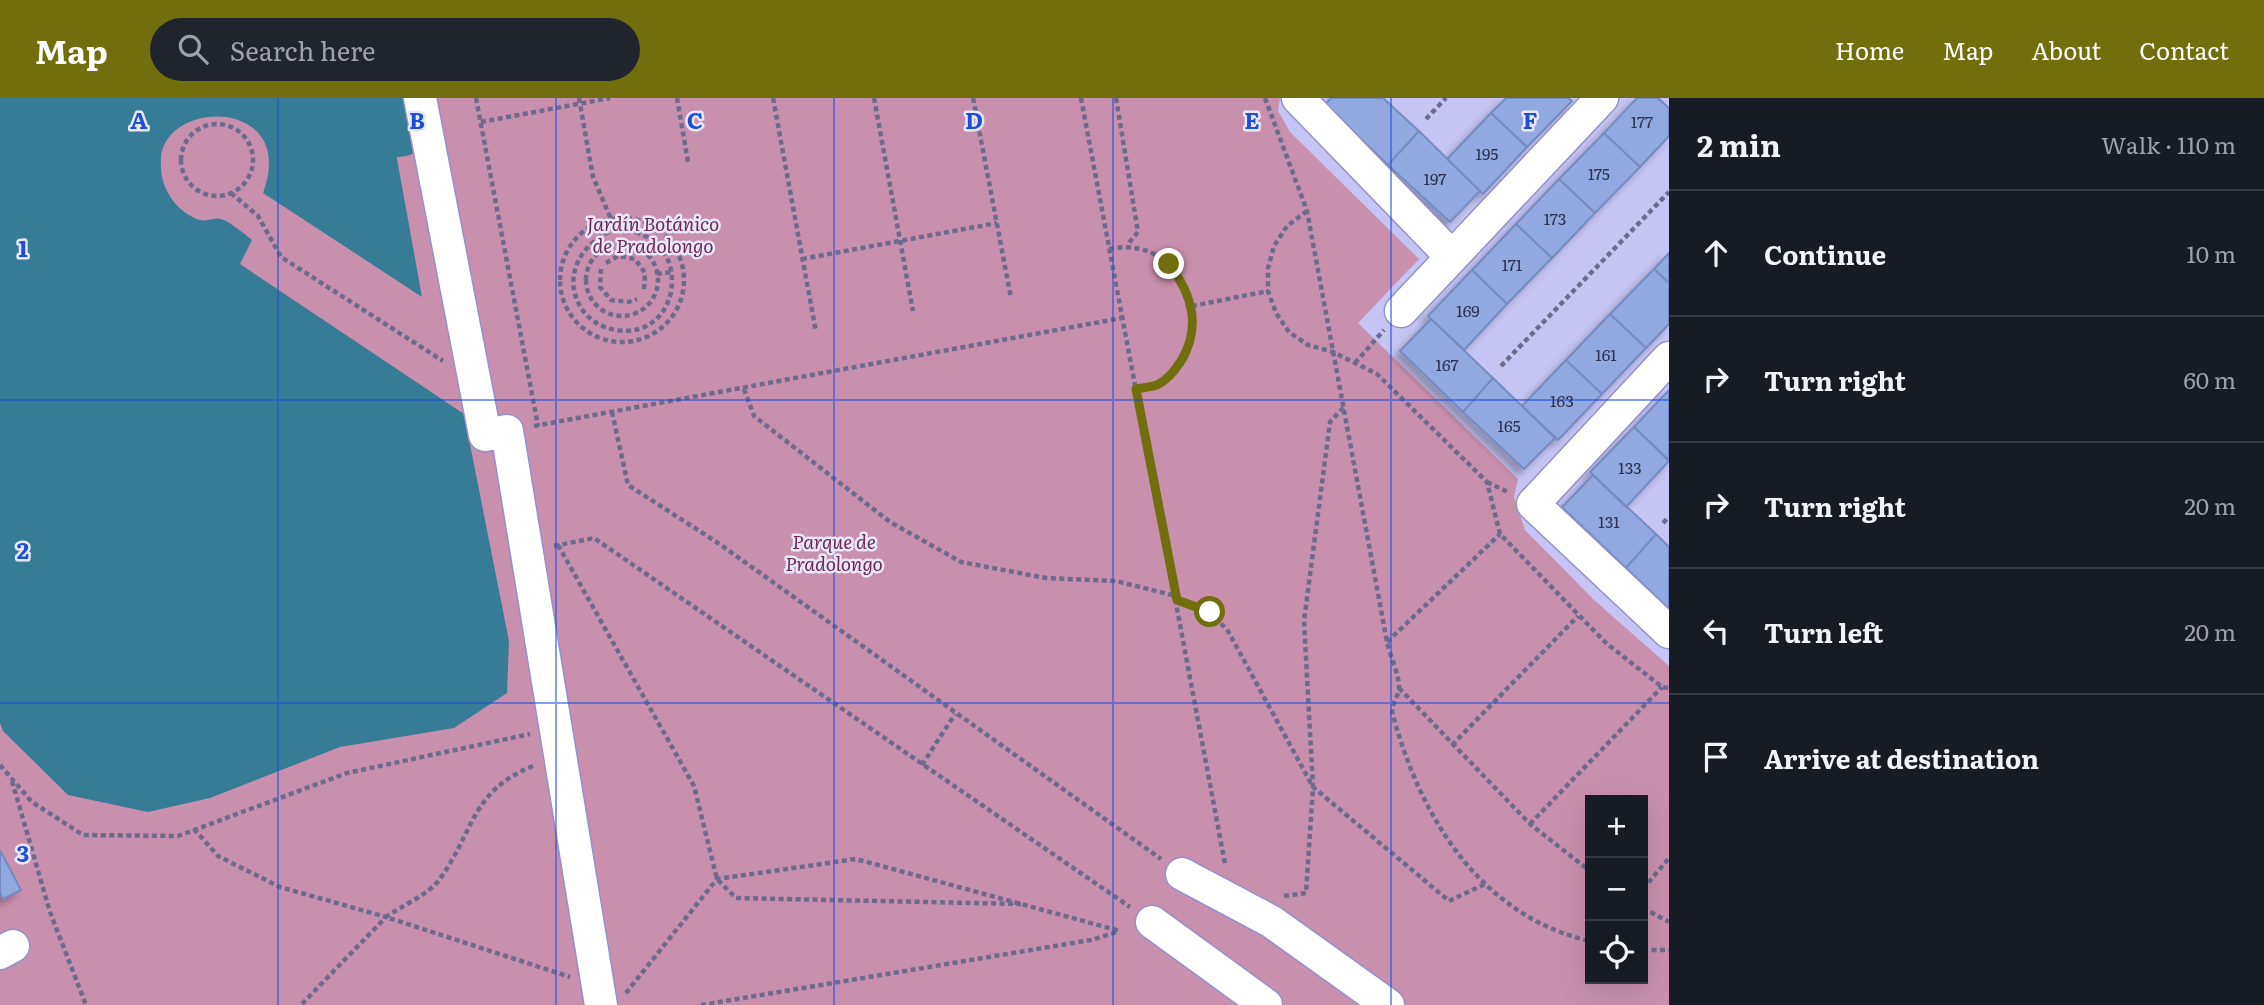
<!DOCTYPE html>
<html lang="en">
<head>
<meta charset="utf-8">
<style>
	:root { --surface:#171b24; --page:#20242c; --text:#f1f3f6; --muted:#9ea1a6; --line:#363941; --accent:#716e0e }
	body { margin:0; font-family:Literata,serif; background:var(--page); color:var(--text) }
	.controls { position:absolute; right:21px; bottom:21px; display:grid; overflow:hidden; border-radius:0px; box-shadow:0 7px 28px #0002 }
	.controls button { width:63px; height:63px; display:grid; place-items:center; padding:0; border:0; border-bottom:2px solid var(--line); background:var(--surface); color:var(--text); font:35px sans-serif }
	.stop { position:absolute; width:21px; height:21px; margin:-16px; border:5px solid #716e0e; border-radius:50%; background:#fff }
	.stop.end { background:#716e0e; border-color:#fff; box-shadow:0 2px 7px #0008 }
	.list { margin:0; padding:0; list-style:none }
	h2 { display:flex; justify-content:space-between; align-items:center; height:91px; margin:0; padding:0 28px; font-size:30px }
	h2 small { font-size:23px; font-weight:400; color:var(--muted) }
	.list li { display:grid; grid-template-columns:46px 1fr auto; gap:21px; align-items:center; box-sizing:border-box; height:126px; padding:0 28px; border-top:2px solid var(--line) }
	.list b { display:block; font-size:26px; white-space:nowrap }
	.list em { font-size:23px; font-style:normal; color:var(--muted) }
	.icon { flex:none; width:38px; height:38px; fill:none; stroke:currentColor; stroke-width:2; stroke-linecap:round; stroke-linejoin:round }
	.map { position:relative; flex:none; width:1669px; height:907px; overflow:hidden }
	header { display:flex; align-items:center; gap:42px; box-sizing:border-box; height:98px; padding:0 35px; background:var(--accent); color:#fff }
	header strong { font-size:33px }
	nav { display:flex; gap:38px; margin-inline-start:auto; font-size:24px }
	.search { width:490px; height:63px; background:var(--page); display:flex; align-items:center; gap:18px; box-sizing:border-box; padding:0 24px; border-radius:38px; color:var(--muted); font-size:26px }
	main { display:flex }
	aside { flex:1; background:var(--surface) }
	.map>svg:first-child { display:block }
	.green { fill:#c990ad; fill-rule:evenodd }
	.water { fill:#377c97 }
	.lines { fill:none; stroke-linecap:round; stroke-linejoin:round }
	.river { stroke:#377c97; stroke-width:47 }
	.building { fill:#91a8e0; stroke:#758ac1; stroke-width:2; filter:url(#shadow) }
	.minor-casing { stroke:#9490ca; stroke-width:35 }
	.path { stroke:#6d6a8e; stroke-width:4.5; stroke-dasharray:5 3.5; stroke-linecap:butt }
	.minor { stroke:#fff; stroke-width:32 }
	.route { stroke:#716e0e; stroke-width:9 }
	.grid { fill:none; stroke:#1d4ed8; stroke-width:2; stroke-opacity:0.55 }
	.labels { text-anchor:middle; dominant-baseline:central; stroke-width:5; stroke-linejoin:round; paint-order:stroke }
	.number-label { font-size:16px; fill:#2e324f }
	.park-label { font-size:19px; font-style:italic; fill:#6e2951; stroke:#e9e8fb }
	.grid-label { font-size:23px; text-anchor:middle; font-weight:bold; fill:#1d4ed8; stroke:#e9e8fb; stroke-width:5; stroke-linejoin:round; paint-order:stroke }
</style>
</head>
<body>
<header>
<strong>Map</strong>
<div class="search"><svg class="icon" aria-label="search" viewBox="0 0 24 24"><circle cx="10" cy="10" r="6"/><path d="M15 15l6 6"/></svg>Search here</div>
<nav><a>Home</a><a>Map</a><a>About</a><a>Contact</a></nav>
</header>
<main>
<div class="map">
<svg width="1669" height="907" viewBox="0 0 1669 907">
	<defs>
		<filter id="shadow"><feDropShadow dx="-6" dy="6" stdDeviation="3.5" flood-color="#0004"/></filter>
	</defs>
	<rect width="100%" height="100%" fill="#c6c4f5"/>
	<path class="green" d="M0 0H1280L1278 13 1290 34 1419 161 1358 225 1518 381 1514 399 1525 432 1593 501 1669 568V907H0ZM1590 702H1643V881H1590Z"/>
	<path class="water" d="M0 0H386L422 199 263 95C298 0 167 0 161 59 160 77 163 89 174 104 178 110 193 121 200 122 206 124 215 119 221 121 231 124 244 136 252 142L240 166 464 316 509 543 507 595 454 630 340 649 210 700 148 714 68 697 3 633 0 625Z"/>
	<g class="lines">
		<path class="river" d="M393 36 402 35 395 0"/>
	</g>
	<path class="building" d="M1331 0H1383L1419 33 1388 67 1325 6Z
		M1506 0H1568L1572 3 1527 49 1491 15Z
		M1637 0H1658L1669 10V38L1640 69 1604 35Z
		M1491 15 1527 49 1483 96 1447 61Z
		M1419 33 1480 93 1450 124 1388 67Z
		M1604 35 1640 69 1595 115 1559 81Z
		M1559 81 1595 115 1552 160 1516 126Z
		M1516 126 1552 160 1507 206 1472 172Z
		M1669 155V185L1654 171Z
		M1654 171 1669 185V226L1646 250 1610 216Z
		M1472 172 1507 206 1464 252 1428 218Z
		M1610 216 1646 250 1602 296 1566 262Z
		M1431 221 1493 280 1463 314 1400 253Z
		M1566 262 1602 296 1558 342 1522 308Z
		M1493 280 1555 340 1524 371 1463 314Z
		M1669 292V362L1634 329Z
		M1634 329 1669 363 1626 409 1590 374Z
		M1593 377 1656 436 1626 470 1562 409Z
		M1656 436 1669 449V511L1626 470Z
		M0 752 21 792 3 801 0 795Z"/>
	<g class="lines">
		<defs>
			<path id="minor" d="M420 0 485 337 507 333 601 907
				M1298 0 1451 158
				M1401 213 1602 0
				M1669 260 1533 406 1669 534
				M1182 776 1272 824 1388 907
				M1152 824 1266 907
				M0 855 13 848"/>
		</defs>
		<use href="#minor" class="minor-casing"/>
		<path class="path" d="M476 0 538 328
			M579 0 593 79 611 121
			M677 0 688 64
			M773 0 816 234
			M874 0 913 213
			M973 0 1011 200
			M1081 0 1225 766
			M1116 0 1138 134 1127 147
			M1265 0 1307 113 1387 544C1390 558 1400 578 1399 591 1398 600 1390 607 1393 617 1420 718 1480 818 1590 843
			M1426 21 1446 0
			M481 24 610 0
			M181 62a36 36 0 1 1 72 0a36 36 0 1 1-72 0Z
			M231 95 258 118 281 159 443 263
			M1307 113 1287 128 1274 148 1268 170V193L1276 215 1289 234 1308 247 1333 254 1377 276 1487 384 1500 436 1606 545 1662 589 1669 590
			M560 182a62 62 0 1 1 124 0a62 62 0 1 1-124 0Z
			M609 134C578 148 561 184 584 214 592 224 604 230 616 232 684 243 696 134 619 132
			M586 182a36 36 0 1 1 72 0a36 36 0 1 1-72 0Z
			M1109 151C1194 133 1222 259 1157 287 1150 289 1142 290 1136 291
			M802 161 997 125
			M606 165 618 158 635 161 645 175 644 192
			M601 171 600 189 611 202 629 204 637 201
			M657 176 672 174
			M1192 208 1268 193
			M1355 265 1384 232
			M1501 268 1669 94
			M744 291 754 318 890 424 961 464 1046 480 1116 483 1176 498
			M612 314 628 387 718 445 1161 761
			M534 328 1122 220
			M1487 384 1510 395
			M1663 425 1669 419
			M558 447 694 688 717 781 736 800 1021 806
			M554 448 594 440 1130 809
			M1177 502 1210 514 1228 533 1313 689 1449 803 1485 786
			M1387 544 1500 436
			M1399 590 1530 726 1590 773
			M1452 647 1578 518
			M0 667 32 704 83 737 178 738 347 675 530 636
			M922 667 955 616
			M533 668C470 693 474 735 439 782 428 797 401 808 386 819L570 879
			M12 683 50 814 86 907
			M1530 726 1662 589
			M194 731 218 758 280 789 386 819 301 907
			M1643 791 1669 760
			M1284 798 1306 795 1313 689 1304 523 1330 324 1344 309
			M1643 810 1669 824
			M1643 852H1669
			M626 895 717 781 856 761 1120 833
			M701 907 1091 842 1117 834"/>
		<use href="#minor" class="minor"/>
	</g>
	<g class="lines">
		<path class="route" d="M1169 166C1192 196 1202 228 1181 263 1176 271 1167 282 1157 287 1151 289 1142 290 1136 291L1177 502 1210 514"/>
	</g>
	<path class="grid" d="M278 0V907M556 0V907M834 0V907M1113 0V907M1391 0V907M0 302H1669M0 605H1669"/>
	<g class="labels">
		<g class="number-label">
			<text x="1642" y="23">177</text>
			<text x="1487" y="55">195</text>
			<text x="1599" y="75">175</text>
			<text x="1435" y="80">197</text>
			<text x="1555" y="120">173</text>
			<text x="1512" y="166">171</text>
			<text x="1468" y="212">169</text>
			<text x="1606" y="256">161</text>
			<text x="1447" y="266">167</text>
			<text x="1562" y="302">163</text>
			<text x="1509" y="327">165</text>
			<text x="1630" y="369">133</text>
			<text x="1609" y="423">131</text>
		</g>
		<g class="park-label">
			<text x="653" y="125">Jardín Botánico<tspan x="653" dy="22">de Pradolongo</tspan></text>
			<text x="834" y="443">Parque de<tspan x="834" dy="22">Pradolongo</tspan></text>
		</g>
	</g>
	<g class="grid-label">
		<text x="139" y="31">A</text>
		<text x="417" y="31">B</text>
		<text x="695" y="31">C</text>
		<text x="974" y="31">D</text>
		<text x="1252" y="31">E</text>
		<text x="1530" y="31">F</text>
		<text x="23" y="159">1</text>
		<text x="23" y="461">2</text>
		<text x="23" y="764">3</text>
	</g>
</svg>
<div class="controls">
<button>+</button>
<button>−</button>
<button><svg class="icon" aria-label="locate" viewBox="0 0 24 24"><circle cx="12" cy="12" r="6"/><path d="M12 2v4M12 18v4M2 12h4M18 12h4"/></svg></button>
</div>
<div class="stop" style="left:1210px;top:514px"></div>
<div class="stop end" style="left:1169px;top:166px"></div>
</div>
<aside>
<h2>2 min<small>Walk · 110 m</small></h2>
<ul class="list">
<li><svg class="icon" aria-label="ahead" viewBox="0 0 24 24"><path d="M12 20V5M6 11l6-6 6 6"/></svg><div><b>Continue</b></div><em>10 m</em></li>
<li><svg class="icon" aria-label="right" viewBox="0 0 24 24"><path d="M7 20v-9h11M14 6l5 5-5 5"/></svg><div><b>Turn right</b></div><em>60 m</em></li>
<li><svg class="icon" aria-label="right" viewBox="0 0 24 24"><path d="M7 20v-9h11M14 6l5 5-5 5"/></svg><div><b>Turn right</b></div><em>20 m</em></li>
<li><svg class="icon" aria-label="left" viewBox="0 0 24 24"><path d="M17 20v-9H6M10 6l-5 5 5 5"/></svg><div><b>Turn left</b></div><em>20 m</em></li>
<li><svg class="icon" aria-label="arrive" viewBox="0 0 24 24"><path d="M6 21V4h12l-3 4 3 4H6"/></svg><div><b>Arrive at destination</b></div></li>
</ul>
</aside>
</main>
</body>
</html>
